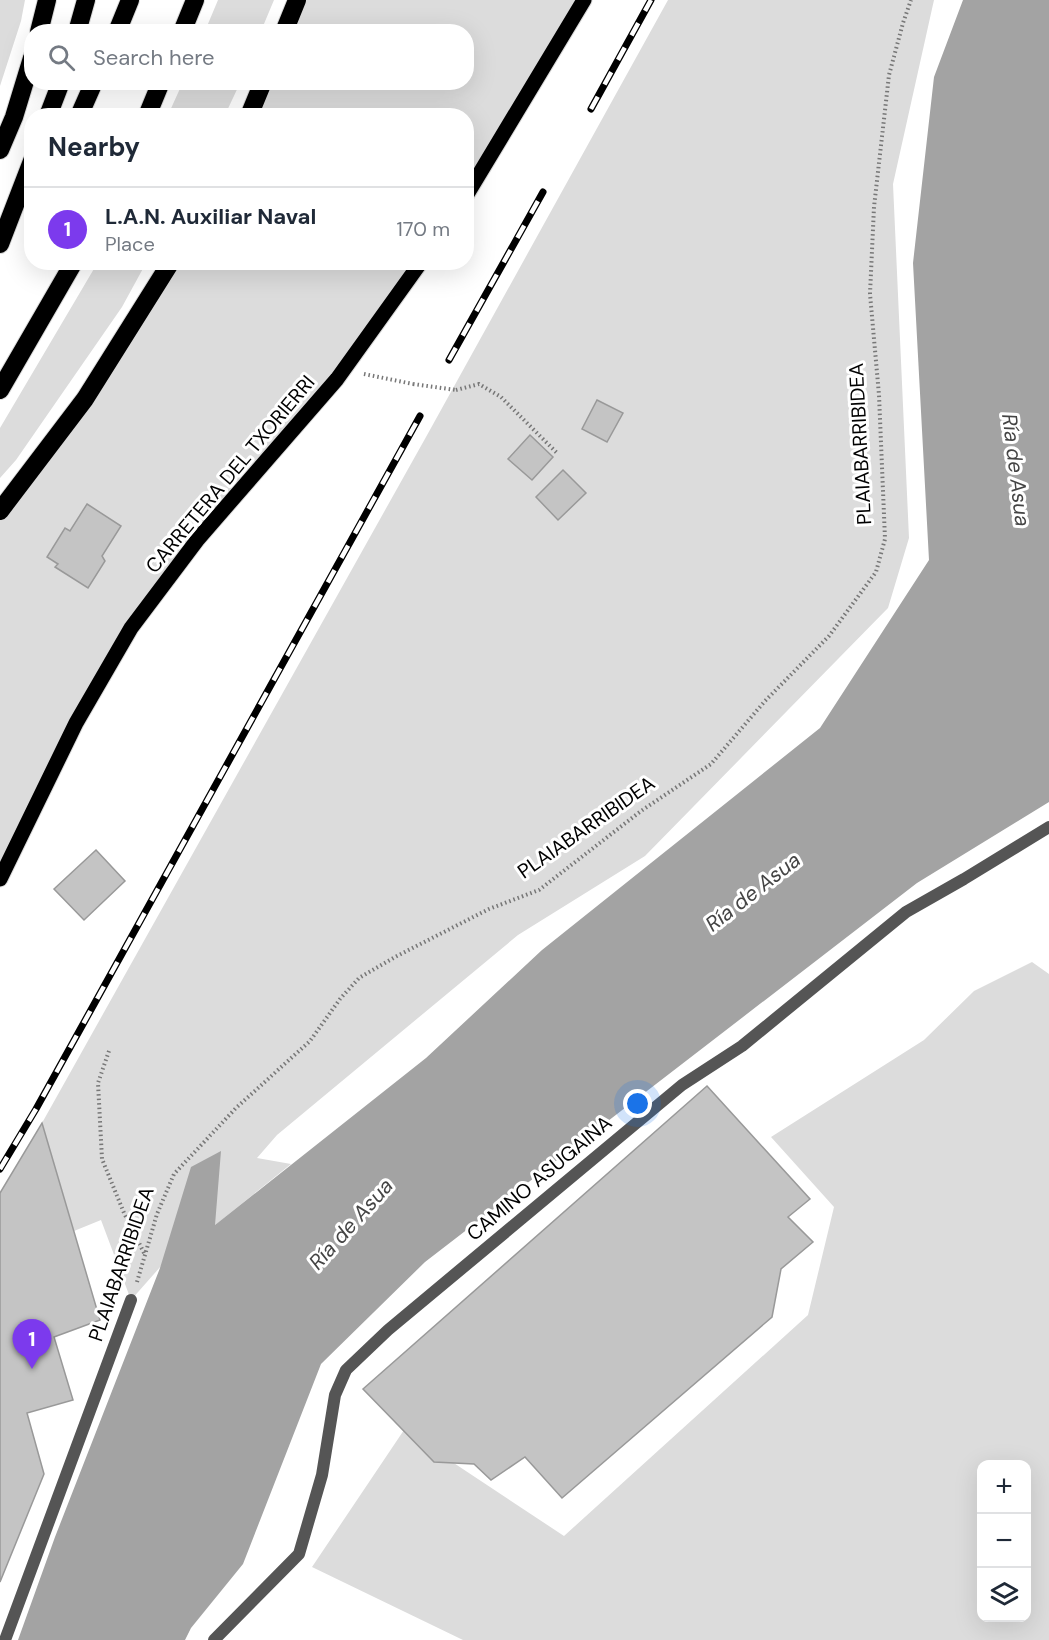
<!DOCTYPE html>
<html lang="en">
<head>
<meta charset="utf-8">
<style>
	:root { --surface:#fff; --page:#f6f6f7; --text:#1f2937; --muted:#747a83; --line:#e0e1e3; --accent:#7c3aed }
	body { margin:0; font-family:"DM Sans",sans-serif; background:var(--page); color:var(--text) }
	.controls { position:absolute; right:18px; bottom:18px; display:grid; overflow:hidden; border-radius:12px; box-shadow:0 6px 24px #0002 }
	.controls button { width:54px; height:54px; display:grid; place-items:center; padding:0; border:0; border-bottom:2px solid var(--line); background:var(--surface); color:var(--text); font:30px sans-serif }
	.you { position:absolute; left:638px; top:1104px; width:21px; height:21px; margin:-15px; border:4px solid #fff; border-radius:50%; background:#1a73e8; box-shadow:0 0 0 9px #1a73e833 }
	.badge { display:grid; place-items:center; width:39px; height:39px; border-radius:50%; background:var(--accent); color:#fff; font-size:20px; font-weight:700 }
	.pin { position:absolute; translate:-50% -50px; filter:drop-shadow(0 2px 3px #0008) }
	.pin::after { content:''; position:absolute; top:32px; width:21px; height:18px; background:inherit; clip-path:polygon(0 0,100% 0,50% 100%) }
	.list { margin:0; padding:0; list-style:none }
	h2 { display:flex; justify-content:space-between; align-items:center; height:78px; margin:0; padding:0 24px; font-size:26px }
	h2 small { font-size:20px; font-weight:400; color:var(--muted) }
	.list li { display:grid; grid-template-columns:39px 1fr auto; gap:18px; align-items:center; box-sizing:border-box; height:84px; padding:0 24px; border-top:2px solid var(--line) }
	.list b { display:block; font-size:22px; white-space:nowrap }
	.list p { margin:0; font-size:20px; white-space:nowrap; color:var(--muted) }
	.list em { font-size:20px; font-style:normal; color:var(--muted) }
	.icon { flex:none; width:33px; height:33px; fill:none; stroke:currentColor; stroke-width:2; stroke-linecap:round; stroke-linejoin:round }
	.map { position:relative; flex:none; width:1049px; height:1640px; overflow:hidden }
	.search { position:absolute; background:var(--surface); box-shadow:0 6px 24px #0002; left:24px; top:24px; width:450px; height:66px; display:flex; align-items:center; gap:15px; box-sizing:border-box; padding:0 21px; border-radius:24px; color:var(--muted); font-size:22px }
	.panel { position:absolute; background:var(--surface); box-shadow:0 6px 24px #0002; left:24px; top:108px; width:450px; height:162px; border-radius:24px }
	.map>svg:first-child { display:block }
	.green { fill:#dcdcdc; fill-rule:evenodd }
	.water { fill:#a3a3a3 }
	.building { fill:#c4c4c4; stroke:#999; stroke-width:1.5 }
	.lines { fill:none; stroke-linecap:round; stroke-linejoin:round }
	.primary-casing { stroke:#dbdbdb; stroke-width:17 }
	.highway-casing { stroke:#dbdbdb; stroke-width:20 }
	.path { stroke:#777; stroke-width:4; stroke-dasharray:1.5 3; stroke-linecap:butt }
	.lane { stroke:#555; stroke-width:12 }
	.primary { stroke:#000; stroke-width:15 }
	.highway { stroke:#000; stroke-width:18 }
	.rail-casing { stroke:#000; stroke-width:7 }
	.rail { stroke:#fff; stroke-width:4.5; stroke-dasharray:14; stroke-linecap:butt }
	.path-bridge { stroke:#777; stroke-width:4; stroke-dasharray:1.5 3; stroke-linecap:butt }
	.labels { text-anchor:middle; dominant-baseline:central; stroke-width:6; stroke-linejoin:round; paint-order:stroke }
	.street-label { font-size:20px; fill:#000; stroke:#fff }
	.water-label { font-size:21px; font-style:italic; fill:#444; stroke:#fff }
</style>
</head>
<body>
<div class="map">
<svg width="1049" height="1640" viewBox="0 0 1049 1640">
	<rect width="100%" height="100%" fill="#fff"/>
	<path class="green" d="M0 0H25L21 21 0 86Z
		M218 0H274L261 31H205Z
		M297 0H584L467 196 466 116H249L263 83 466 82V32L284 31Z
		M668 0H934L893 184 909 538 888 608 645 856 518 935 277 1135 257 1158 291 1164 214 1226 215 1205 131 1300 101 1220 74 1231 42 1123 426 437Z
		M183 82H240V83L225 115H168Z
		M98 262 146 263 122 307 16 460 0 478V428Z
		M171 263H421L131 628 0 879V511Z
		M1032 962 1049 974V1640H463L312 1567 404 1430 564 1536 808 1315 834 1207 771 1137 924 1040 974 991ZM982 1464H1026V1618H982Z"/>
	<path class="water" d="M963 0H1049V802L917 883 425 1262 321 1364 243 1564 191 1628 185 1640H18L55 1537 160 1268 191 1167 221 1151 215 1225 426 1058 542 950 820 728 929 560 913 263 934 77Z"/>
	<path class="building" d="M597 400 623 413 607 442 582 429Z
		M530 435 553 457 532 480 508 459Z
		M563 470 586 493 558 520 536 497Z
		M87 504 121 526 102 556 105 561 88 588 55 567 58 564 47 557 65 528 70 531Z
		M96 850 125 881 84 920 54 889Z
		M707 1086 810 1199 788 1217 813 1242 781 1269 772 1317 562 1498 525 1457 491 1480 474 1464 434 1462 363 1389Z
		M42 1123 100 1320 54 1337 73 1400 27 1413 44 1474 0 1582V1193Z"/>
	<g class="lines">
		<defs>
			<path id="primary" d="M466 196 584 0
				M0 879 76 723 131 628 198 539 337 379 421 262"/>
			<path id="highway" d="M39 32 47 0
				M77 32 86 0
				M117 32 130 0
				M182 32 195 0
				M284 32 297 0
				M48 116 61 82
				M79 116 94 82
				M147 116 161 82
				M249 116 263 82
				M0 150 14 117 32 58
				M0 244 32 161
				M0 390 74 262
				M0 511 85 399 171 262"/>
		</defs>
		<use href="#primary" class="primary-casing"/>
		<use href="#highway" class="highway-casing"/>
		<path class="path" d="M364 374 413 384
			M456 390 479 384 501 397 558 454
			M109 1051 98 1083 102 1159 124 1213 145 1255
			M137 1282 157 1214 174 1174 236 1108 310 1041 340 999 359 978 395 957 489 909 539 890 641 811 711 764 765 701 829 636 876 572 885 539 879 395 870 294 874 207 889 75 903 23 911 0"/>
		<path class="lane" d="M5 1640 131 1300
			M214 1640 299 1554 322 1475 335 1395 346 1370 388 1330 682 1085 742 1046 906 912 964 879 1049 827"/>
		<use href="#primary" class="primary"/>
		<use href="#highway" class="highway"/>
		<defs>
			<path id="rail" d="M591 109 651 0
				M449 360 543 192
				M0 1169 36 1109 420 416"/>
		</defs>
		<use href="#rail" class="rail-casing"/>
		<use href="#rail" class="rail"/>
		<path class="path-bridge" d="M413 384 456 390"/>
	</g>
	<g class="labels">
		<g class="street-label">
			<text transform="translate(860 444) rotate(-93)">PLAIABARRIBIDEA</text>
			<text transform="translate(230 474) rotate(-50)">CARRETERA DEL TXORIERRI</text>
			<text transform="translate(586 827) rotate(-35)">PLAIABARRIBIDEA</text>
			<text transform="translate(539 1178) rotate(-40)">CAMINO ASUGAINA</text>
			<text transform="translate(121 1264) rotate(-71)">PLAIABARRIBIDEA</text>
		</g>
		<g class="water-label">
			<text transform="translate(1016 470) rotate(83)">Ría de Asua</text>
			<text transform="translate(753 892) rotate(-38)">Ría de Asua</text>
			<text transform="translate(351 1224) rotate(-48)">Ría de Asua</text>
		</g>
	</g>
</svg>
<div class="controls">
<button>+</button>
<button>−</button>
<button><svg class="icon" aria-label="layers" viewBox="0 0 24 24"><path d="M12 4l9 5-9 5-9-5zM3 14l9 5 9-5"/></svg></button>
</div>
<div class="you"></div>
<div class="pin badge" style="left:32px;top:1369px">1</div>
<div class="search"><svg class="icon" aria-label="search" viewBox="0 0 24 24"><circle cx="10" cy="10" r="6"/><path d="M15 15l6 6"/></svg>Search here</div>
<section class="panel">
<h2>Nearby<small></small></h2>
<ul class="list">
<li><span class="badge">1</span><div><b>L.A.N. Auxiliar Naval</b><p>Place</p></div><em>170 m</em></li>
</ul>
</section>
</div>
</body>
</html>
